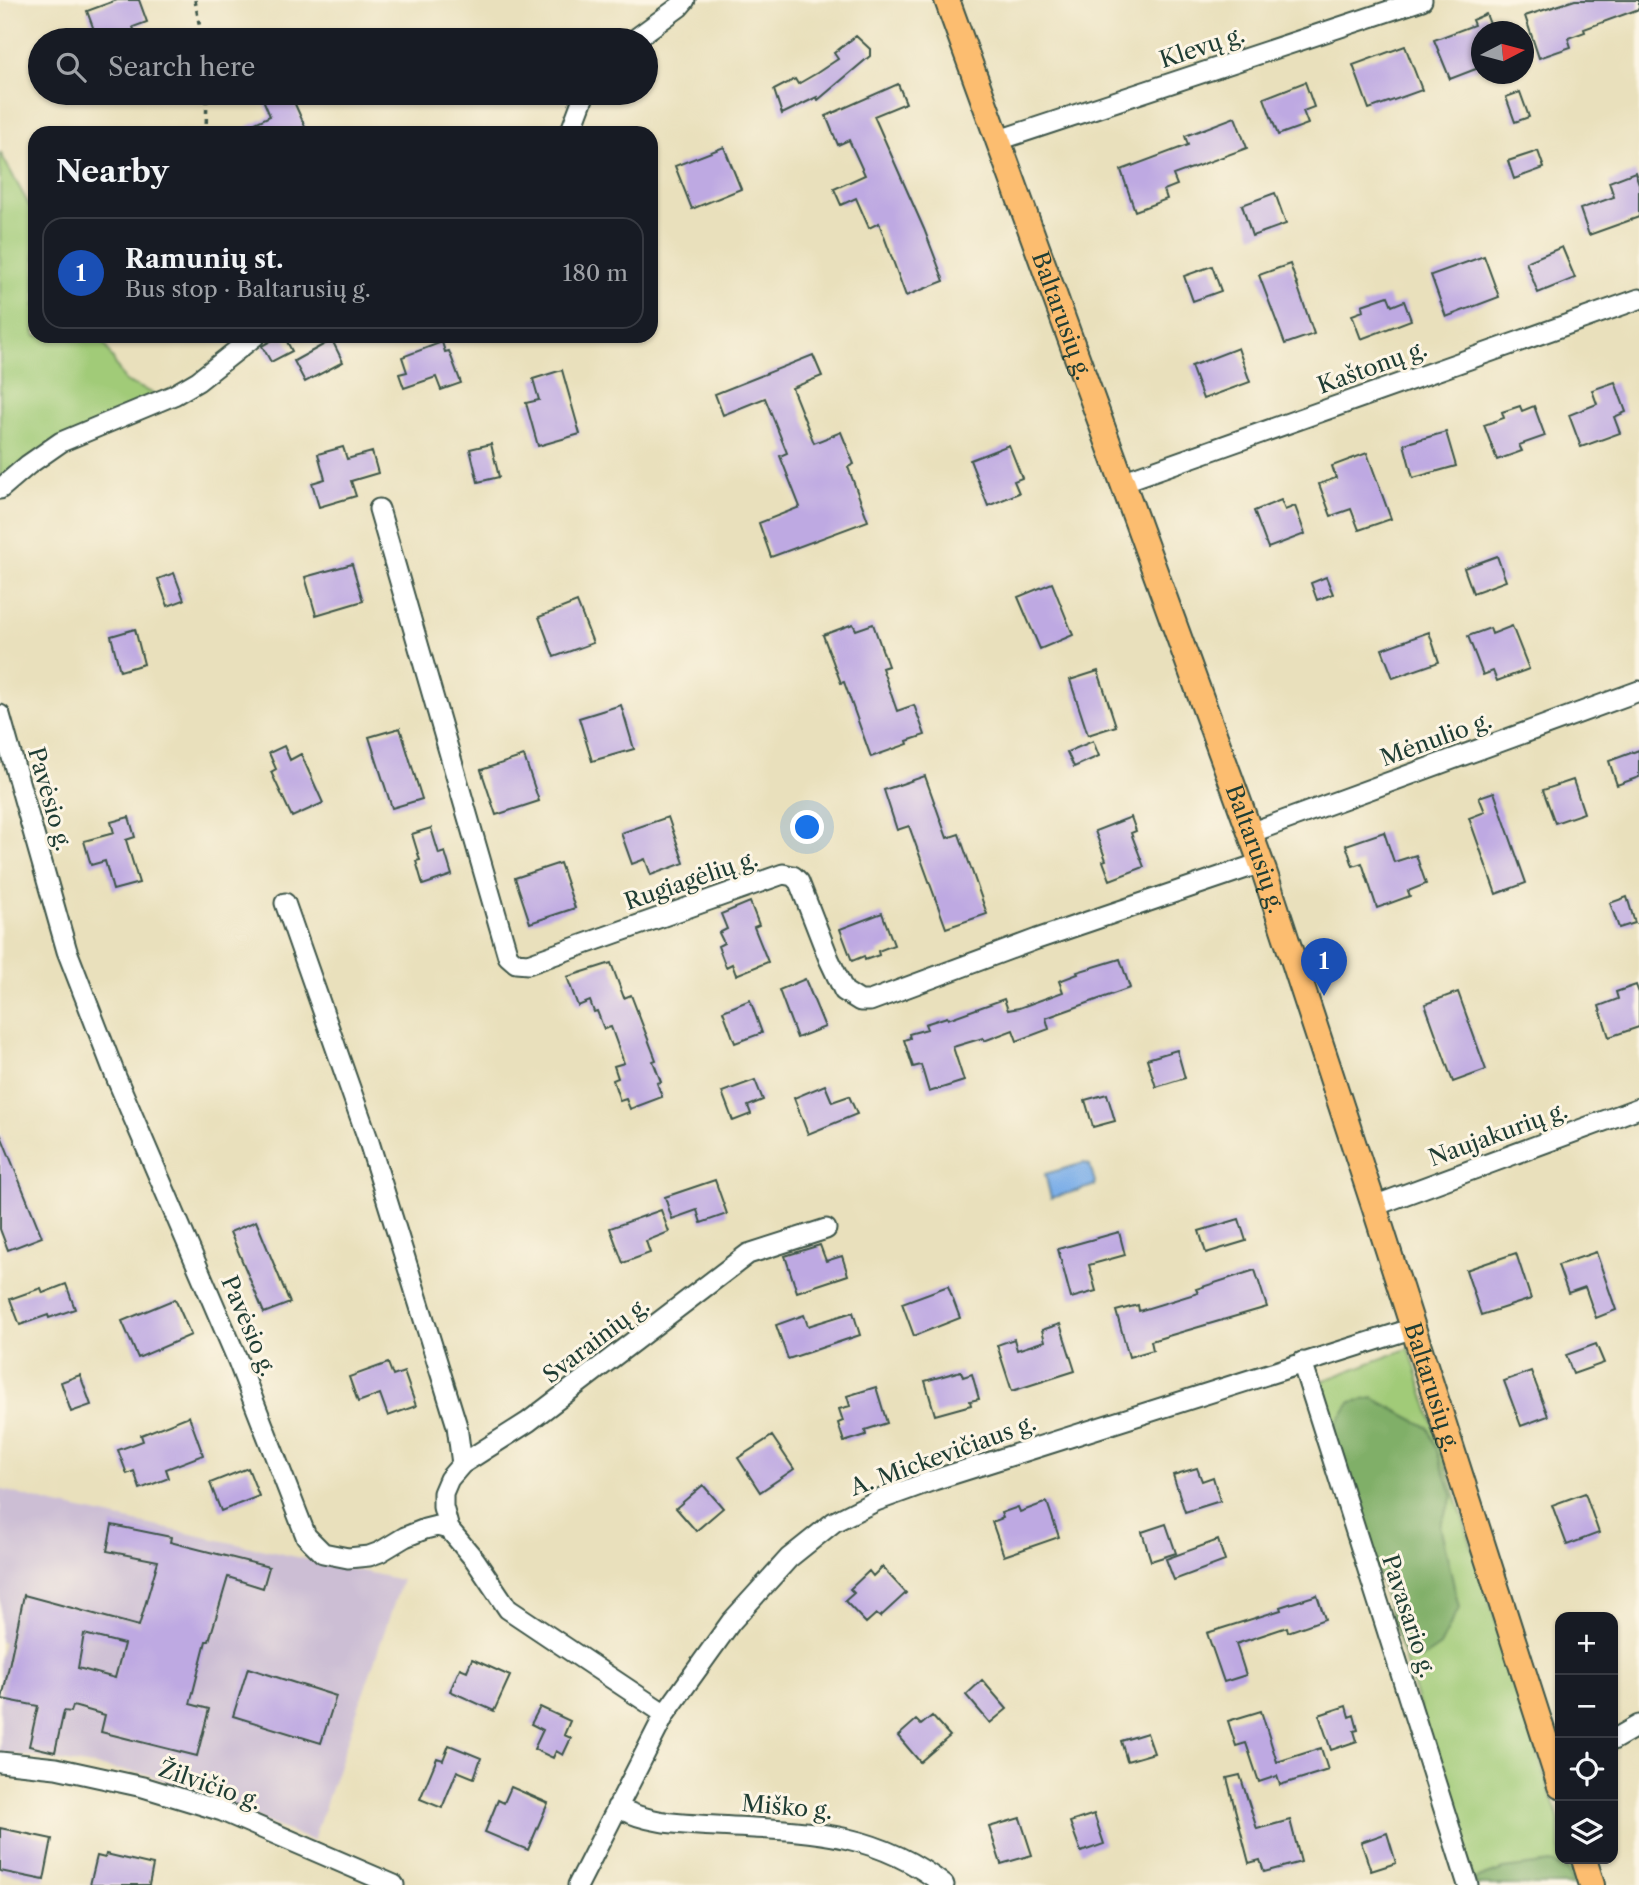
<!DOCTYPE html>
<html lang="en">
<head>
<meta charset="utf-8">
<style>
	:root { --surface:#171b24; --page:#20242c; --text:#f1f3f6; --muted:#9ea1a6; --line:#363941; --accent:#d1495b }
	body { margin:0; font-family:"Libre Caslon Text",serif; background:var(--page); color:var(--text) }
	.controls { position:absolute; right:21px; bottom:21px; display:grid; overflow:hidden; border-radius:14px; box-shadow:0 2px 5px #0004 }
	.controls button { width:63px; height:63px; display:grid; place-items:center; padding:0; border:0; border-bottom:2px solid var(--line); background:var(--surface); color:var(--text); font:35px sans-serif }
	.compass { position:absolute; left:1471px; top:21px; width:63px; height:63px; border-radius:50%; background:var(--surface); box-shadow:0 2px 5px #0004; rotate:84deg }
	.you { position:absolute; left:808px; top:828px; width:24px; height:24px; margin:-18px; border:5px solid #fff; border-radius:50%; background:#1a73e8; box-shadow:0 0 0 10px #1a73e833 }
	.badge { display:grid; place-items:center; width:46px; height:46px; border-radius:50%; background:var(--accent); color:#fff; font-size:23px; font-weight:700 }
	.pin { position:absolute; translate:-50% -58px; filter:drop-shadow(0 2px 4px #0008) }
	.pin::after { content:''; position:absolute; top:37px; width:24px; height:21px; background:inherit; clip-path:polygon(0 0,100% 0,50% 100%) }
	.list { margin:0; padding:0; list-style:none }
	h2 { display:flex; justify-content:space-between; align-items:center; height:91px; margin:0; padding:0 28px; font-size:30px }
	h2 small { font-size:23px; font-weight:400; color:var(--muted) }
	.list li { display:grid; grid-template-columns:46px 1fr auto; gap:21px; align-items:center; box-sizing:border-box; height:112px; margin:0 14px 14px; padding:0 14px; border:2px solid var(--line); border-radius:21px }
	.list b { display:block; font-size:26px; white-space:nowrap }
	.list p { margin:0; font-size:23px; white-space:nowrap; color:var(--muted) }
	.list em { font-size:23px; font-style:normal; color:var(--muted) }
	.icon { flex:none; width:38px; height:38px; fill:none; stroke:currentColor; stroke-width:2; stroke-linecap:round; stroke-linejoin:round }
	.map { position:relative; flex:none; width:1639px; height:1885px; overflow:hidden }
	.search { position:absolute; background:var(--surface); box-shadow:0 2px 5px #0004; left:28px; top:28px; width:630px; height:77px; display:flex; align-items:center; gap:18px; box-sizing:border-box; padding:0 24px; border-radius:38px; color:var(--muted); font-size:26px }
	.panel { position:absolute; background:var(--surface); box-shadow:0 2px 5px #0004; left:28px; top:126px; width:630px; height:217px; border-radius:21px }
	.map>svg:first-child { display:block }
	.industrial { fill:#ccbed4 }
	.green { fill:#a1cb78; stroke:#608456; stroke-width:2 }
	.forest { fill:#80af68; stroke:#50764e; stroke-width:2 }
	.water { fill:#7caee8; stroke:#4e768e; stroke-width:2 }
	.building { fill:#bea9e2; fill-rule:evenodd }
	.lines { fill:none; stroke-linecap:round; stroke-linejoin:round }
	.minor-casing { stroke:#3d5548; stroke-width:23 }
	.major-casing { stroke:#3d5548; stroke-width:28 }
	.path { stroke:#3d5548; stroke-width:3.5; stroke-dasharray:5 5; stroke-linecap:butt }
	.minor { stroke:#fff; stroke-width:19 }
	.major { stroke:#fcbd6f; stroke-width:24 }
	.labels { text-anchor:middle; dominant-baseline:central; stroke-width:6; stroke-linejoin:round; paint-order:stroke }
	.street-label { font-size:23px; fill:#1f3d34; stroke:#fcf5e5 }
</style>
</head>
<body>
<div class="map">
<svg width="1639" height="1885" viewBox="0 0 1639 1885">
	<rect width="100%" height="100%" fill="#fcf5e5"/>
	<filter id="ink" filterUnits="userSpaceOnUse"><feTurbulence type="fractalNoise" baseFrequency=".0143" numOctaves="2"/><feDisplacementMap in="SourceGraphic" scale="14" xChannelSelector="R" yChannelSelector="G"/><feConvolveMatrix kernelMatrix="1 2 1 2 8 2 1 2 1" color-interpolation-filters="sRGB"/></filter>
	<filter id="wash" filterUnits="userSpaceOnUse"><feTurbulence type="fractalNoise" baseFrequency=".00686" numOctaves="4" result="noise"/><feDisplacementMap in="SourceGraphic" scale="28" xChannelSelector="R" yChannelSelector="G"/><feGaussianBlur stdDeviation="1.57" result="paint"/><feColorMatrix in="noise" values="0 0 0 0 0 0 0 0 0 0 0 0 0 0 0 0 0 1.4 0 .05"/><feComposite in="paint" operator="in"/></filter>
	<g filter="url(#wash)">
		<rect width="100%" height="100%" fill="#e9e0bc"/>
		<path class="industrial" d="M0 1489 49 1503 402 1580 313 1841 147 1774 0 1752V1657L4 1642 0 1641Z"/>
		<path class="green" d="M0 152 35 216V336H100L125 381 157 395 0 480Z
			M1409 1348 1560 1824V1859H1571L1580 1885H1573L1567 1869H1504L1473 1880 1403 1654 1459 1608 1440 1525 1453 1496 1429 1428 1332 1429 1319 1382Z"/>
		<path class="forest" d="M1373 1398 1429 1428 1453 1497 1440 1525 1459 1608 1440 1646 1420 1660 1403 1654 1332 1429 1351 1402Z
			M1551 1863 1567 1869 1573 1885H1475L1473 1880 1504 1869Z"/>
		<path class="water" d="M1084 1163 1090 1165 1095 1182 1094 1186 1051 1198 1045 1174Z"/>
		<g id="blocks">
			<path class="building" d="M117 0H139L147 22 133 27 138 40H105L103 35 97 38 87 11Z
				M1575 0H1639V9L1584 29 1585 32 1568 38 1571 47 1539 58 1525 16Z
				M1486 14 1493 32H1481V67L1450 79 1434 40 1474 25 1472 20Z
				M856 36 870 49V56L818 100 817 97 782 114 774 90 795 79 798 84 817 73 838 59 834 53Z
				M1405 46 1422 90 1369 109 1353 65Z
				M1305 82 1314 107 1303 111 1308 124 1278 135 1264 98Z
				M898 84 906 103 874 116 924 229 944 281 906 296 879 223 869 228 856 198 841 205 834 189 865 175 849 140 838 145 826 116Z
				M1520 92 1529 117 1515 122 1506 97Z
				M270 93H290L308 133H234L270 116 262 97Z
				M1235 117 1247 148 1173 175 1177 185 1164 190 1167 199 1135 211 1121 170 1188 145 1185 136Z
				M724 147 741 189 692 209 675 166Z
				M1538 151 1544 168 1514 179 1508 161Z
				M1635 172 1639 184V217L1589 235 1580 209 1614 197 1609 182Z
				M1275 193 1286 224 1252 236 1242 205Z
				M1562 247 1575 278 1538 293 1526 262Z
				M1484 256 1499 297 1446 317 1431 275Z
				M1290 264 1314 334 1285 344 1259 275Z
				M1212 266 1221 291 1193 301 1184 276Z
				M1388 296 1392 306 1404 301 1411 320 1361 339 1352 315 1363 311 1362 305Z
				M280 336H284L292 351 271 362 262 346Z
				M332 340 343 362 305 382 294 361Z
				M442 342 445 352 449 351 461 383 441 390 436 377 404 388 399 374 407 372 402 357Z
				M1238 348 1250 382 1203 399 1191 366Z
				M813 355 822 376 792 388 814 443 841 432 854 464 848 467 868 521 771 557 759 523 800 507 780 456 787 453 765 398 723 415 715 394Z
				M562 370 580 434 538 446 526 403 539 400 533 379Z
				M1615 382 1626 412 1614 417 1620 433 1581 447 1569 415 1597 404 1592 390Z
				M1520 406 1522 411 1534 406 1545 436 1519 445 1522 451 1497 460 1484 425 1504 418 1502 412Z
				M1446 432 1456 466 1413 478 1404 444Z
				M491 444 499 477 478 482 470 449Z
				M1009 445 1022 478 1014 481 1019 493 988 506 970 460Z
				M343 447 347 459 372 452 378 473 351 481 356 496 319 507 312 483 325 479 318 454Z
				M1367 453 1391 519 1359 530 1351 509 1331 516 1319 484 1336 478 1332 466Z
				M1281 500 1285 510 1295 506 1305 534 1268 548 1254 511Z
				M1497 556 1506 581 1473 593 1464 568Z
				M352 564 363 601 316 615 305 577Z
				M174 573 184 600 168 606 158 579Z
				M1326 577 1333 594 1317 600 1311 583Z
				M1052 583 1073 635 1040 649 1018 597Z
				M577 602 593 643 554 657 539 617Z
				M853 624 856 630 873 624 888 666 882 668 897 711 914 705 925 735 907 741 908 744 871 757 844 682 841 683 823 635Z
				M1512 626 1529 669 1497 681 1493 671 1483 675 1468 636 1490 628 1492 634Z
				M135 629 144 664 120 671 111 636Z
				M1429 632 1439 662 1393 678 1382 649Z
				M1098 671 1116 726 1088 735 1070 680Z
				M621 705 634 749 592 761 579 718Z
				M400 728 422 799 392 808 369 737Z
				M1093 741 1099 756 1074 767 1067 752Z
				M284 746 290 760 301 754 323 803 292 817 271 772 276 769 269 753Z
				M1639 750V777L1617 785 1609 761Z
				M524 756 539 801 496 815 481 770Z
				M925 776 947 838 959 834 987 914 946 928 909 826 897 830 884 790Z
				M1573 780 1584 813 1555 823 1543 790Z
				M1494 792 1526 883 1496 894 1469 818 1485 812 1479 797Z
				M129 817 135 837 126 840 139 883 113 890 105 861 91 865 84 841 114 833 111 822Z
				M668 817 684 863 651 875 645 859 632 864 621 833Z
				M1131 817 1136 831 1131 833 1144 867 1110 880 1103 861 1106 860 1095 831Z
				M431 828 439 854 445 852 452 875 423 885 416 861 420 860 412 834Z
				M1384 832 1394 862 1416 855 1426 884 1408 891 1410 896 1377 908 1362 863 1353 866 1346 845Z
				M560 863 575 908 530 923 515 878Z
				M1627 897 1635 923 1619 928 1610 903Z
				M750 902 759 925 754 927 768 962 736 975 732 964 726 967 718 946 724 943 719 933 727 929 721 914Z
				M882 913 894 945 878 951 879 955 865 960 864 956 852 961 840 929Z
				M1120 959 1130 988 1046 1018 1049 1029 1017 1041 1013 1030 984 1041 983 1038 953 1047 964 1081 929 1092 921 1065 913 1067 904 1040 910 1038 909 1034 927 1029 925 1024 947 1017 948 1019 1004 999 1008 1010 1019 1008 1063 992 1059 981 1078 974 1077 972Z
				M611 963 624 998 631 995 656 1060 653 1061 661 1082 657 1083 662 1097 630 1109 626 1099 620 1101 613 1080 618 1078 614 1066 624 1063 611 1027 604 1029 597 1011 594 1012 590 1001 578 1006 567 977Z
				M805 979 825 1027 797 1038 779 990Z
				M1636 985 1639 993V1027L1609 1037 1599 1006 1618 999 1616 992Z
				M1458 992 1486 1070 1453 1082 1425 1004Z
				M750 1000 762 1033 735 1043 723 1011Z
				M1177 1050 1185 1078 1156 1087 1147 1059Z
				M755 1080 763 1100 748 1106 751 1114 733 1121 722 1092Z
				M825 1085 832 1102 849 1096 857 1114 808 1134 794 1098Z
				M1107 1094 1115 1121 1093 1127 1085 1100Z
				M0 1133 42 1237 8 1250 0 1229Z
				M715 1180 727 1214 701 1223 697 1210 672 1219 665 1197Z
				M661 1210 669 1232 646 1241 650 1253 623 1263 610 1228Z
				M1239 1219 1246 1241 1206 1253 1199 1231Z
				M256 1221 290 1303 264 1313 230 1232Z
				M1119 1232 1125 1255 1089 1265 1096 1291 1071 1298 1058 1249Z
				M820 1245 826 1261 842 1256 848 1275 797 1292 785 1256Z
				M1596 1252 1616 1310 1596 1318 1585 1287 1568 1293 1558 1265Z
				M1516 1253 1531 1299 1481 1315 1466 1270Z
				M1255 1270 1267 1307 1151 1341 1153 1350 1129 1357 1116 1311 1138 1305 1139 1311 1198 1293 1196 1289Z
				M66 1284 75 1309 49 1318 48 1315 20 1325 10 1299 41 1288 43 1293Z
				M948 1286 960 1318 914 1336 902 1303Z
				M175 1299 191 1335 138 1358 122 1321Z
				M853 1312 860 1335 788 1359 776 1325 804 1315 808 1326Z
				M1060 1324 1075 1371 1012 1391 997 1345 1014 1339 1017 1350 1045 1341 1042 1330Z
				M1596 1344 1604 1363 1573 1374 1566 1355Z
				M388 1363 393 1376 404 1372 416 1406 388 1416 380 1394 358 1402 349 1377Z
				M961 1371 963 1377 972 1374 979 1399 970 1401 971 1405 935 1415 925 1381Z
				M1531 1371 1548 1416 1521 1426 1504 1381Z
				M80 1375 91 1405 71 1412 61 1382Z
				M876 1387 887 1423 865 1430 866 1435 844 1442 838 1423 843 1421 839 1409 850 1406 847 1396Z
				M189 1416 203 1455 166 1469 169 1478 140 1489 134 1471 127 1474 118 1450 143 1441 141 1435Z
				M772 1436 794 1469 760 1492 738 1458Z
				M248 1468 259 1496 221 1511 210 1483Z
				M1197 1468 1202 1481 1213 1477 1220 1501 1185 1512 1173 1475Z
				M703 1485 723 1508 696 1531 676 1508Z
				M1585 1493 1599 1533 1567 1545 1552 1505Z
				M1047 1502 1059 1537 1004 1556 992 1522 1003 1518 1001 1513 1018 1507 1020 1512Z
				M1166 1524 1176 1553 1151 1561 1142 1532Z
				M112 1525 171 1537 170 1542 269 1567 263 1588 228 1577 209 1641H206L190 1704 209 1709 197 1756 101 1732 105 1715 73 1706 71 1712 64 1711 55 1752 29 1746 38 1706 2 1699 24 1595 139 1626 158 1561 107 1551ZM84 1634 124 1644 115 1678 78 1668Z
				M1218 1540 1225 1561 1174 1580 1166 1559Z
				M882 1567 906 1593 880 1617 876 1614 866 1623 845 1601 854 1593 850 1589 869 1571 873 1576Z
				M1317 1595 1325 1619 1288 1632 1287 1627 1236 1644 1246 1675 1224 1682 1207 1633 1281 1610 1280 1607Z
				M472 1659 510 1676 494 1711 450 1691 460 1668 467 1671Z
				M248 1668 336 1696 321 1743 233 1716Z
				M982 1680 1007 1709 990 1723 966 1695Z
				M1346 1706 1349 1717 1354 1715 1358 1730 1354 1731 1357 1741 1331 1750 1319 1715Z
				M540 1707 570 1721 564 1735 571 1738 563 1755 556 1751 553 1758 534 1749 543 1730 531 1724Z
				M1261 1711 1277 1762 1321 1748 1328 1770 1280 1785 1277 1776 1259 1782 1246 1743 1236 1746 1228 1721Z
				M932 1716 950 1736 920 1762 898 1736 916 1720 921 1725Z
				M1147 1733 1154 1753 1127 1761 1121 1741Z
				M449 1745 481 1758 474 1778 457 1771 442 1808 420 1799 437 1758 443 1760Z
				M1240 1775 1257 1829 1290 1820 1301 1862 1264 1872 1260 1860 1249 1863 1227 1778Z
				M511 1787 548 1803 528 1850 485 1832 498 1800 504 1803Z
				M1094 1814 1104 1844 1081 1852 1070 1822Z
				M1020 1818 1032 1855 1001 1864 989 1827Z
				M0 1828 52 1839 44 1880 0 1871Z
				M1387 1833 1396 1863 1371 1871 1361 1842Z
				M106 1854 153 1865 149 1885H90L97 1856 105 1858Z"/>
		</g>
	</g>
	<g filter="url(#ink)">
		<use href="#blocks" fill-opacity="0" stroke="#3d5548" stroke-width="2"/>
		<g class="lines">
			<defs>
				<path id="minor" d="M634 40 679 7 685 0
					M570 133 585 93
					M999 140 1422 0
					M1122 482 1639 299
					M0 489 28 465 61 442 174 395 198 381 255 336
					M379 509 508 956 516 963 528 964 783 874 793 876 799 882 829 959 844 991 860 1001H870L1037 939 1261 863
					M0 715 67 951 116 1077 238 1361 306 1536 323 1553 348 1558 369 1556 380 1552 405 1537 425 1529 437 1526 449 1529 475 1560 508 1609 665 1714
					M1250 833 1639 691
					M285 903 369 1142 457 1426 462 1464
					M1374 1206 1639 1108
					M1302 1362 1468 1885
					M449 1529 443 1507V1493L449 1479 462 1464 528 1422 748 1254 826 1229
					M1613 1740 1639 1725
					M0 1762 56 1768 143 1787 222 1811 394 1885
					M617 1807C649 1824 681 1824 716 1826 802 1831 873 1829 944 1885
					M578 1885 665 1714 731 1622 789 1558 834 1522 876 1501 934 1480 1414 1328"/>
				<g id="major">
					<path id="s1" d="M947 0 1264 871 1374 1206 1560 1786"/>
					<path d="M1584 1859 1592 1885"/>
				</g>
			</defs>
			<use href="#minor" class="minor-casing"/>
			<use href="#major" class="major-casing"/>
			<path class="path" d="M195 0 202 40
				M206 133 207 93"/>
			<use href="#minor" class="minor"/>
			<use href="#major" class="major"/>
		</g>
	</g>
	<g class="labels">
		<g class="street-label">
			<text transform="translate(1202 47) rotate(-18)">Klevų g.</text>
			<text stroke="none"><textPath href="#s1" startOffset="336">Baltarusių g.</textPath></text>
			<text transform="translate(1372 367) rotate(-20)">Kaštonų g.</text>
			<text transform="translate(1436 739) rotate(-20)">Mėnulio g.</text>
			<text transform="translate(50 799) rotate(74)">Pavėsio g.</text>
			<text stroke="none"><textPath href="#s1" startOffset="903">Baltarusių g.</textPath></text>
			<text transform="translate(691 880) rotate(-19)">Rugiagėlių g.</text>
			<text transform="translate(1498 1134) rotate(-20)">Naujakurių g.</text>
			<text transform="translate(249 1326) rotate(67)">Pavėsio g.</text>
			<text transform="translate(596 1340) rotate(-37)">Svarainių g.</text>
			<text stroke="none"><textPath href="#s1" startOffset="1470">Baltarusių g.</textPath></text>
			<text transform="translate(943 1455) rotate(-20)">A. Mickevičiaus g.</text>
			<text transform="translate(1409 1616) rotate(72)">Pavasario g.</text>
			<text transform="translate(210 1785) rotate(19)">Žilvičio g.</text>
			<text transform="translate(787 1807) rotate(5)">Miško g.</text>
		</g>
	</g>
</svg>
<div class="controls">
<button>+</button>
<button>−</button>
<button><svg class="icon" aria-label="locate" viewBox="0 0 24 24"><circle cx="12" cy="12" r="6"/><path d="M12 2v4M12 18v4M2 12h4M18 12h4"/></svg></button>
<button><svg class="icon" aria-label="layers" viewBox="0 0 24 24"><path d="M12 4l9 5-9 5-9-5zM3 14l9 5 9-5"/></svg></button>
</div>
<svg class="compass" viewBox="-18 -18 36 36"><path d="M0-13l5 13h-10z" fill="#e53935"/><path d="M0 13l5-13h-10z" fill="#9ea1a6"/></svg>
<div class="you"></div>
<div class="pin badge" style="left:1324px;top:996px;background:#1a4fb4">1</div>
<div class="search"><svg class="icon" aria-label="search" viewBox="0 0 24 24"><circle cx="10" cy="10" r="6"/><path d="M15 15l6 6"/></svg>Search here</div>
<section class="panel">
<h2>Nearby<small></small></h2>
<ul class="list">
<li><span class="badge" style="background:#1a4fb4">1</span><div><b>Ramunių st.</b><p>Bus stop · Baltarusių g.</p></div><em>180 m</em></li>
</ul>
</section>
</div>
</body>
</html>
